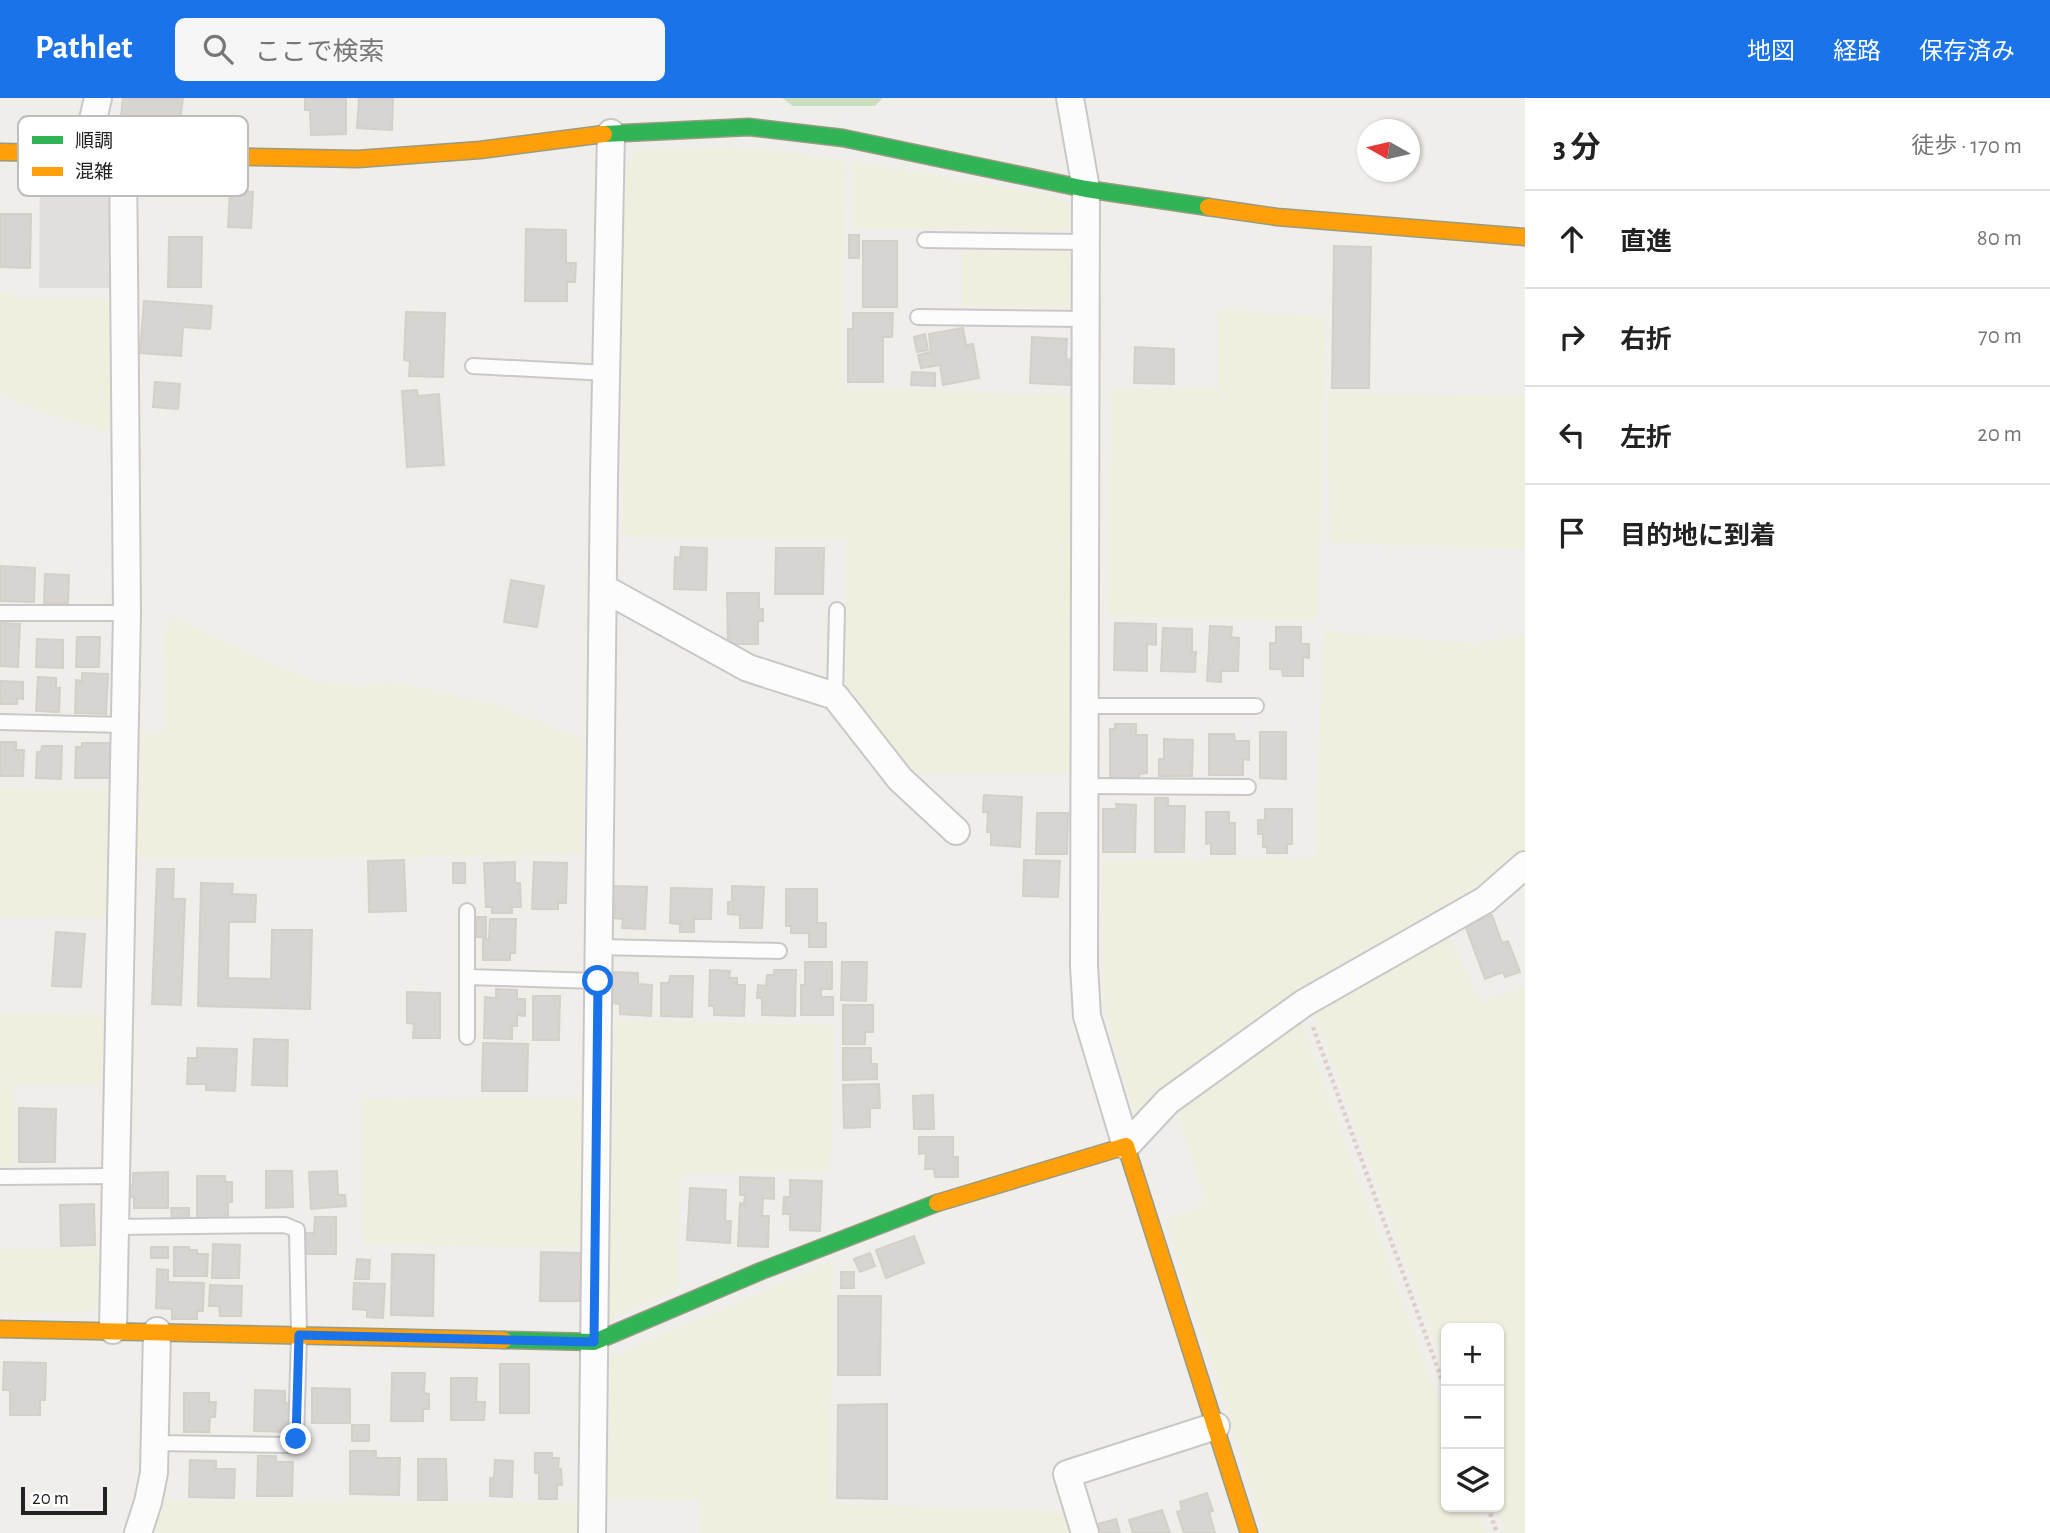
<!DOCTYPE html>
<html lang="ja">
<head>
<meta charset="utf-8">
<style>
	:root { --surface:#fff; --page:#f6f6f6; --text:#222; --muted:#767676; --line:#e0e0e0; --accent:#1a73e8 }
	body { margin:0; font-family:"Alegreya Sans","Noto Sans JP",sans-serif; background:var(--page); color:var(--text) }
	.controls { position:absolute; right:21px; bottom:21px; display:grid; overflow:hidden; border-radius:10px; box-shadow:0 2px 5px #0004 }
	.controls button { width:63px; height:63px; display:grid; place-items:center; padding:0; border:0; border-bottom:2px solid var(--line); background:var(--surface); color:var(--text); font:35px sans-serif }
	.compass { position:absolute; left:1357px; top:21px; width:63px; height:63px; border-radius:50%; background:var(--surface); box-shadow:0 2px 5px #0004; rotate:278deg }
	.scale { position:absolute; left:21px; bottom:18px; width:86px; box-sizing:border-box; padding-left:7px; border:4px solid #222; border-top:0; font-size:19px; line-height:24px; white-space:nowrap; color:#222; -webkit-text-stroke:5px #fff; paint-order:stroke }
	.stop { position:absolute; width:21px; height:21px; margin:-16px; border:5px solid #1a73e8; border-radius:50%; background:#fff }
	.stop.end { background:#1a73e8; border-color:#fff; box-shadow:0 2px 7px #0008 }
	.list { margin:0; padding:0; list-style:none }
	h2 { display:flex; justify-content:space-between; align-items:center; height:91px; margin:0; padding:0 28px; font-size:30px }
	h2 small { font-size:23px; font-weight:400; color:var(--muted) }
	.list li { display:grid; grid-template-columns:46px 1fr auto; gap:21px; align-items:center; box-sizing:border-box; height:98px; padding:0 28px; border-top:2px solid var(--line) }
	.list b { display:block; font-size:26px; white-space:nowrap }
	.list em { font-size:23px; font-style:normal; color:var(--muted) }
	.icon { flex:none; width:38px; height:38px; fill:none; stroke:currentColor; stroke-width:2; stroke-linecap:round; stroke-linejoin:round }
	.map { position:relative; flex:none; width:1525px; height:1435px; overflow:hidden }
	header { display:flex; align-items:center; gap:42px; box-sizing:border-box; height:98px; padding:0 35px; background:var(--accent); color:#fff }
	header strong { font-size:33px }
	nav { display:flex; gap:38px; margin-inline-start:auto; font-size:24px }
	.search { width:490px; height:63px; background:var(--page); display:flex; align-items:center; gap:18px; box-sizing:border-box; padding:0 24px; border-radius:10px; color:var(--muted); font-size:26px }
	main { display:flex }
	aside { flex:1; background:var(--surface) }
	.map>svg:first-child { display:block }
	.farmland { fill:#efefdf }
	.forest { fill:#cbdec1 }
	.parking { fill:#e0dfde }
	.building { fill:#d7d4d2; stroke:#d3d0cc; stroke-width:2 }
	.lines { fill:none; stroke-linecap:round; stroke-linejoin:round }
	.lane-casing { stroke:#c9c8c7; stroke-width:18 }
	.street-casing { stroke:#c9c8c7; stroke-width:30 }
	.fast-casing { stroke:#999a82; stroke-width:19 }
	.slow-casing { stroke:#999a82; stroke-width:19 }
	.path { stroke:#dccecd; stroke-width:4.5; stroke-dasharray:3.5 3.5; stroke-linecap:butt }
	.lane { stroke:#fdfcfc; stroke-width:14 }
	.street { stroke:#fdfcfc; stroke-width:26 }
	.fast { stroke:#30b455; stroke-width:16 }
	.slow { stroke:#ff9f0a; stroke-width:16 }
	.route { stroke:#1a73e8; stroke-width:9 }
	.key { fill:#fff; stroke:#bdbdbd; stroke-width:2 }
	.key-label { font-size:19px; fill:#222 }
</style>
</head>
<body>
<header>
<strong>Pathlet</strong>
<div class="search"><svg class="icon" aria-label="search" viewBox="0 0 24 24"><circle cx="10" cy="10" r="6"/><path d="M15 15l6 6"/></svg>ここで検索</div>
<nav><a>地図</a><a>経路</a><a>保存済み</a></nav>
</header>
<main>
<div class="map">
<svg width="1525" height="1435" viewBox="0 0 1525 1435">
	<rect width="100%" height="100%" fill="#f0eeeb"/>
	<path class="farmland" d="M731 49 786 54 845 64 842 290 1074 297 1071 676 907 677 871 628 847 589V441L622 438 624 73 637 53Z
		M853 64 1051 97 1070 107 1073 132 853 130Z
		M962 153H1074L1072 210 961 208Z
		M0 193 16 200H111L113 336 51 317 0 296Z
		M1217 212 1326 219 1318 523 1108 518 1111 291 1218 290Z
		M1328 294 1525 299V451L1329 444Z
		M171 519 263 562 313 583 362 589 390 584 493 606 584 642 583 757 136 760 139 636 165 635 164 532Z
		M1323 533 1474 546 1525 537V752L1461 799 1322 877 1134 1016 1105 914 1102 763 1316 759Z
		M0 690 109 692 107 820 0 819Z
		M1449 836 1480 904 1525 889V1435H1506L1496 1409H1499V1230H1446V1273L1314 915Z
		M0 916 107 918 104 987H14V1068H0Z
		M616 922 834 927 831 1073 681 1076 677 1191 609 1222Z
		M1301 922 1446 1323V1409H1477L1487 1435H1266L1166 1122 1206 1107 1176 1008Z
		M584 1000 581 1149 362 1146V1001Z
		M0 1151 100 1152 98 1207 88 1214H0Z
		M833 1163 830 1406 1063 1414 1070 1435H700L699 1403 608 1400 610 1260Z
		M166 1403 581 1405 580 1435H150Z"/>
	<path class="forest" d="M782 0H883L875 8H793Z"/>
	<path class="parking" d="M40 71H113V190H39Z"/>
	<path class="building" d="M123 0H183L178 36 120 28Z
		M305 0H346V36L311 37 310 12H305Z
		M359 0H393L392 32 357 30Z
		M230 92 253 94 251 130 228 129Z
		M0 116H31L30 170 0 169Z
		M526 131 566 132V165H576L575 184H567V203H525Z
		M849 137H859V160H849Z
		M169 139H202L201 189H168Z
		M863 143H897V209H863Z
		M1334 148 1371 149 1369 290H1332Z
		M144 203 212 208 210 231 183 229 181 258 140 255Z
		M406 214 445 215 443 279 409 278 410 263 404 262Z
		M853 215H893L892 239H883V284H848V231H853Z
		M963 230 966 247 973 246 979 280 943 287 940 267 921 270 918 257 931 254 929 236Z
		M925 236 928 252 917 254 914 239Z
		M1032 239 1067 241 1066 262 1071 261 1070 287 1030 285Z
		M1135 249 1174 251V286L1134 285Z
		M912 274 935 275V288L911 287Z
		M155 284 180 286 178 311 153 309Z
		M417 292 418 298 439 296 444 367 407 369 402 293Z
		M681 449 707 450 706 492 674 491 675 459 680 460Z
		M776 450H824L823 496H775Z
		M0 468 35 470 34 504 0 503Z
		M45 476 69 477 68 505H44Z
		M511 482 544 488 537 529 504 524Z
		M727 495H759V511H763V523H758V546H728Z
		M0 525 20 526 18 569 0 568Z
		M1115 525 1156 526V547L1147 546V573L1114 572Z
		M1210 528 1232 529 1231 539 1239 540 1238 573H1221V584L1207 583Z
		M1276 529H1301V546H1309V560L1303 559V578H1283L1282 571H1270V545H1276Z
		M1163 530 1192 531V554H1196L1195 574 1161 573Z
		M77 539H100L99 569H76Z
		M37 541 63 542V570L36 569Z
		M82 575 108 576 106 616 75 615 76 582 82 583Z
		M38 579 56 580V590H60L59 614 36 613Z
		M0 583 23 584V601L17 600V606H0Z
		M1115 626H1136V637H1147V675L1139 676V680H1110V631H1115Z
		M1260 634H1286V681L1260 680Z
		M1209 636H1234L1235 643H1249V662L1243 661V677H1209Z
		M1164 641 1193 642 1192 678H1159V661H1164Z
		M0 644H16V652H24L23 678H0Z
		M82 645H115L114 680H75L76 649H82Z
		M42 648H62L61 681 36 680 37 654H41Z
		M984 697 1022 699 1020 749 991 747V734H987L988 714H983Z
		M1155 700H1168V708H1185L1184 754H1155Z
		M1116 706 1136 707 1135 754H1103V711H1117Z
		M1265 711H1292V746H1287V755H1267V749H1263V736H1258V722H1265Z
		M1206 714H1229V725H1235V756H1211V745L1206 746Z
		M1037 715H1068L1067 756H1036Z
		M404 762 406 813 369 814 368 763Z
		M1024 762 1060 763 1058 799 1023 798Z
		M515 764V785H520L521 809H512V815H492V809H486L484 765Z
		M534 764 567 765 566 805H558V811H532Z
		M453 765H465V785H453Z
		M157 771H174L173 801H185L181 907 152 906Z
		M201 785 233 786 232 796 256 797 255 824H229L228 880 271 881 272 832H312L310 911 198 908Z
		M611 788 647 789 645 831 622 830 623 821 614 820 615 806H610Z
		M732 788 764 789 762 830H740V817L728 816V804H732Z
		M671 790 712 791 711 821H694V834H680V826L670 825Z
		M786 791H817V825H826V849H809V835H791V828H786Z
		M1492 817 1502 845 1508 843 1520 874 1505 879 1503 874 1485 881 1465 827Z
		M477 819H486V839H476Z
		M490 821H516L515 855H510V862H483V841H489Z
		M56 834 85 836 81 889 52 888Z
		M805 864H832V891H821V899H833V917H801V887H805Z
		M842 864H867L866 903 841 902Z
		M710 872 730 873 729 880H737V887H745L744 918 714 917V908H709Z
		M774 872H796L795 918 762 917V900H757L758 887 766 888 767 877H774Z
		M613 874 638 875V886L652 887 651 918 620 916V906L612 905Z
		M670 878H693L692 919 661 918V885H669Z
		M496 891 517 892V901H525V918L517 917V928H512V941L484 940 485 899 496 900Z
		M407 894 440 895V940H413L414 926 407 925Z
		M533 898H560L559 942H533Z
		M843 907H873V934H865V946H843Z
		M254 941 288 942 287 988 252 987Z
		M483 945 528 946 527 993H482Z
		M197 950 237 951 235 993 206 992V986H187L188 960H197Z
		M843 950H871V966H877V981L843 982Z
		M879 986 880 1010H870V1029L844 1030 843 987Z
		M933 997 934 1031H914L913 998Z
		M19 1010 56 1011 55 1064H19Z
		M919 1039H953V1059H958V1079H935L934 1071H925L926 1055 919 1056Z
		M266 1073H292L293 1109 266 1110Z
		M337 1073 338 1097H345L346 1108 311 1111 309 1074Z
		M168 1074V1110H134V1099H127V1087L133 1088V1075Z
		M197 1078H225V1084H232V1104H228V1118L224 1117 223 1122H197Z
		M740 1079 774 1080V1101L763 1100 762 1118H769L768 1149 738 1148 740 1105 744 1106 745 1097H740Z
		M790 1082 822 1083 820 1133 790 1132V1116H783L784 1099H790Z
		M690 1090 726 1092 725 1123H731L730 1145 687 1142Z
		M94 1106 95 1147 61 1148 60 1107Z
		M171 1110H189V1123H172Z
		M315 1119H336V1156H306V1135H314Z
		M914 1138 924 1165 886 1180 876 1152Z
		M213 1146 240 1147 239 1180H212Z
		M151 1149H168V1160H151Z
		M174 1149H189V1152H197V1156H208L207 1178H174Z
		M541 1154 580 1155V1168H586L585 1191H580L579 1203H540Z
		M870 1155 875 1168 860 1174 854 1161Z
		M392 1156 434 1157 433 1218 391 1217Z
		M357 1161 370 1162 369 1181H355Z
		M157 1171 168 1172V1184L204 1185 203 1213H197V1221H172V1211L156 1210Z
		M841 1174H854V1190H841Z
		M354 1185 385 1186 383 1220 367 1219V1212L353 1211Z
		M210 1187 242 1188 241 1218H220L219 1208H209Z
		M838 1198H881L880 1277H838Z
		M4 1264 46 1265 45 1302H40V1317H10V1292H3Z
		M500 1266H529V1315H500Z
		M392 1275H425L424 1295 429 1296V1311H423V1323H391Z
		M451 1280H477L476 1304H485L484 1322H451Z
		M312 1290 350 1291V1325H312Z
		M255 1292 285 1293V1305H291L290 1334 254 1333Z
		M184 1295H209V1304H216L215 1319H210L209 1334H184Z
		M887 1306V1401L837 1400 838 1307Z
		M352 1327H369V1343H352Z
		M350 1353H376V1360H400L399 1397 350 1396Z
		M535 1355H552V1360H559L558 1371H561L562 1387H557V1401H539V1375H535Z
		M258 1358H276V1364H293L292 1398H257Z
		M418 1361H446L447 1402H418Z
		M190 1362 216 1363V1371H235L234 1400 189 1399Z
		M495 1362 513 1363 512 1399 490 1398V1380H494Z
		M1207 1395 1213 1413 1209 1414 1215 1435H1184L1177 1414 1182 1412 1180 1404Z
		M1162 1412 1170 1435H1133L1129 1422Z
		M1116 1421 1120 1435H1095L1100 1434 1098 1426Z"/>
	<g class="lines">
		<defs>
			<path id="lane" d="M925 142 1086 144
				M918 219 1086 221
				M473 268 607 275
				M0 515H127
				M835 598 837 512
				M1085 608H1256
				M0 624 124 627
				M1085 688 1248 689
				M467 813V939
				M599 849 779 853
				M467 879 598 883
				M0 1079 116 1078
				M114 1129 285 1127 297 1132 299 1237 296 1341 291 1347 155 1345"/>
			<path id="street" d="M1070 0 1086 91 1084 868 1087 918 1126 1048
				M85 56 98 0
				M603 490 748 570 835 598 900 681 956 733
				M1126 1048 1168 1003 1304 905 1485 802 1525 767
				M113 1232 127 515 123 56
				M138 1435 148 1404 154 1375 157 1233
				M592 1435 604 380 611 35
				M1085 1435 1067 1376 1216 1328"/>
			<path id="fast" d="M604 36 749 29 843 40 1086 91 1208 109
				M504 1242 594 1244 761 1173 937 1105"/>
			<path id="slow" d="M0 54 358 61 480 52 604 36
				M1208 109 1277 119 1525 139
				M937 1105 1126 1048 1249 1435
				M0 1231 504 1242"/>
		</defs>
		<use href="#lane" class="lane-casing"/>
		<use href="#street" class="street-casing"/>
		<use href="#fast" class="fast-casing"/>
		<use href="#slow" class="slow-casing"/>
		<path class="path" d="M1313 929 1446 1293
			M1488 1409 1497 1435"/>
		<use href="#lane" class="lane"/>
		<use href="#street" class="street"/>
		<use href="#fast" class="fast"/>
		<use href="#slow" class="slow"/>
	</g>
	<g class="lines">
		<path class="route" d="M296 1341 299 1237 594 1244 598 883"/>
	</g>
	<rect x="18" y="18" width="230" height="80" rx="10" class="key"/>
	<rect x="32" y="38" width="31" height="8" fill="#30b455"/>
	<rect x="32" y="69" width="31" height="9" fill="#ff9f0a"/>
	<g class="key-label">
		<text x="75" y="49">順調</text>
		<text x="75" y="80">混雑</text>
	</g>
</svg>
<div class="controls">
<button>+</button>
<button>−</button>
<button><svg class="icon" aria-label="layers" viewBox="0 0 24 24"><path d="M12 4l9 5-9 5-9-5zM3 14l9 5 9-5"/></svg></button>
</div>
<svg class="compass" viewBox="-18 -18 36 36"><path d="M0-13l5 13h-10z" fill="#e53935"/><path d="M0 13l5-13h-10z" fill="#767676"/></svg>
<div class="scale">20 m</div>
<div class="stop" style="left:598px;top:883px"></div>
<div class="stop end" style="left:296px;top:1341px"></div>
</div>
<aside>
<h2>3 分<small>徒歩 · 170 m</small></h2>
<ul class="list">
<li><svg class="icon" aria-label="ahead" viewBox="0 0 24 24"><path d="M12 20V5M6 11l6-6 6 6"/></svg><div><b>直進</b></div><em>80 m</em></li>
<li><svg class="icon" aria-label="right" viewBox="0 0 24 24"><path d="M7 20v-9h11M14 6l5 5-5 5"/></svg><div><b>右折</b></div><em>70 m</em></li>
<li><svg class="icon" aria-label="left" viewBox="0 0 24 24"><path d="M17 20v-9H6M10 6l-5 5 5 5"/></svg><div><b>左折</b></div><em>20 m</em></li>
<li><svg class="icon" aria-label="arrive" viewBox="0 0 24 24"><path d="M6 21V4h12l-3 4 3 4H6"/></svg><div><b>目的地に到着</b></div></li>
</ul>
</aside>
</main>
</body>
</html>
